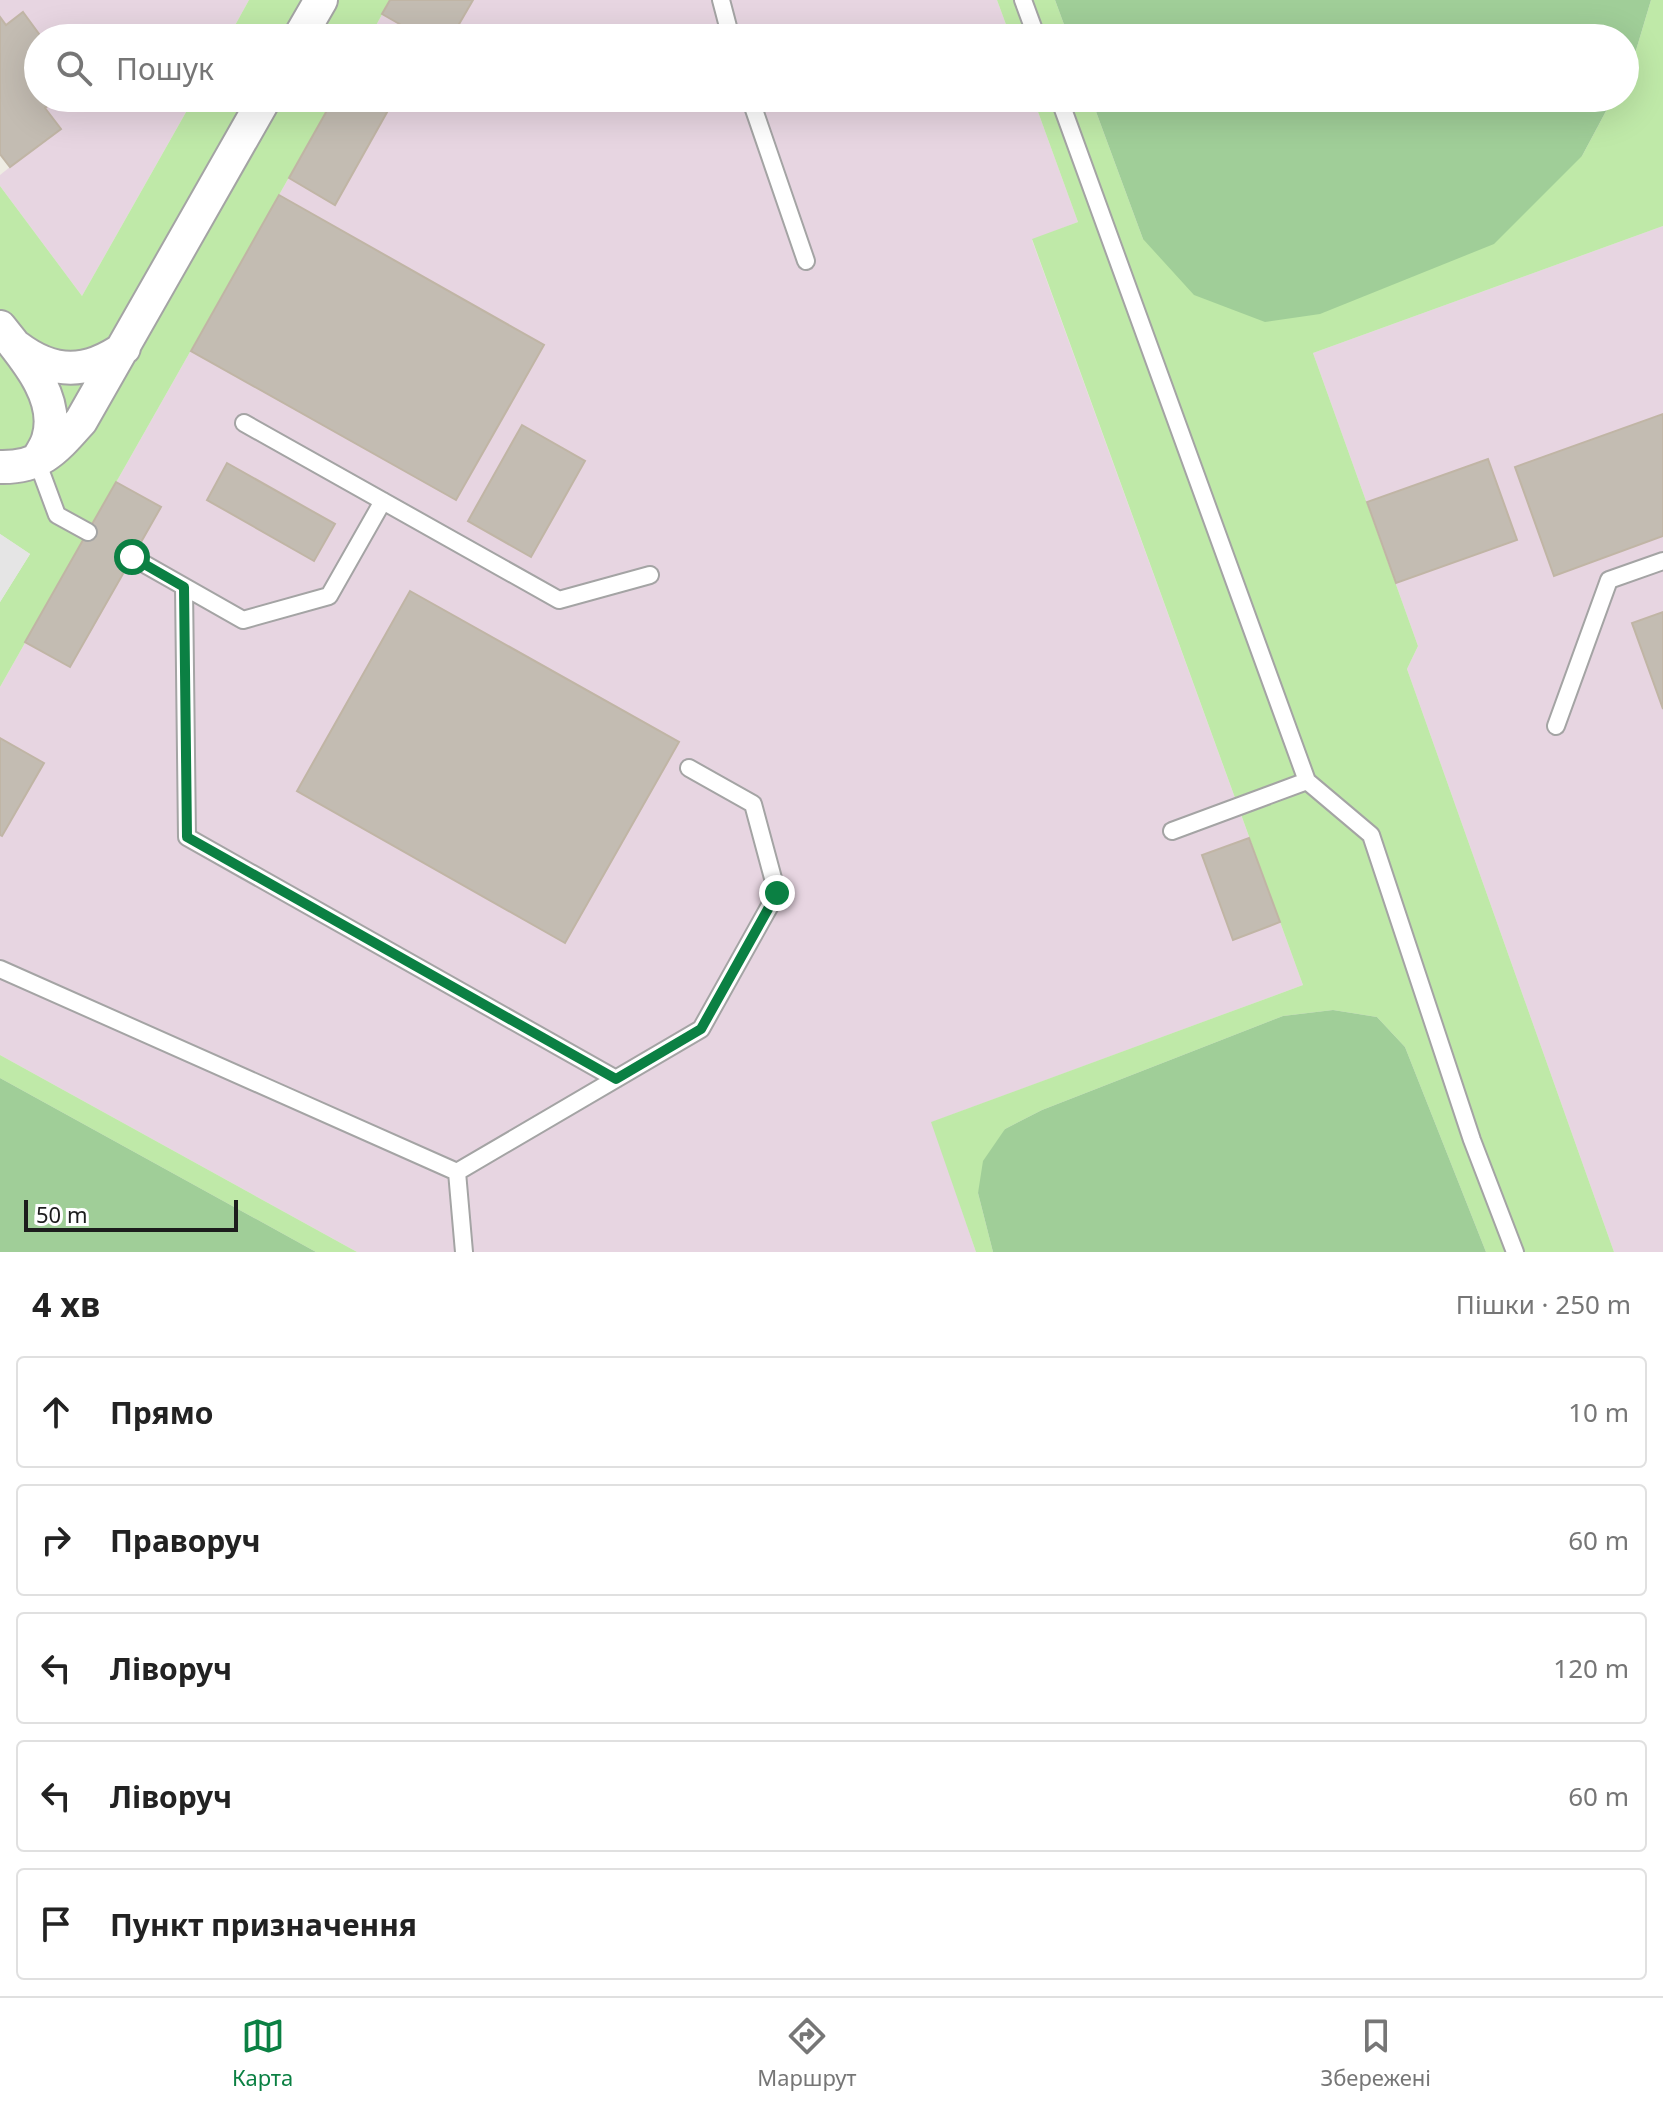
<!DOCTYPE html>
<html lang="uk">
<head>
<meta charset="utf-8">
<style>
	:root { --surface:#fff; --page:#f2f2f2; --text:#222; --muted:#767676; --line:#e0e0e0; --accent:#0b8043 }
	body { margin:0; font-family:"Noto Sans",sans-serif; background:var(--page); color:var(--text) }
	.scale { position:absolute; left:24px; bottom:20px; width:214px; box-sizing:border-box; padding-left:8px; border:4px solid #1d1d1d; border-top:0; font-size:22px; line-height:28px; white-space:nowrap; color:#1d1d1d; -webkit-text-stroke:6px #fff; paint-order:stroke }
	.stop { position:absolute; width:24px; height:24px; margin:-18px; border:6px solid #0b8043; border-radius:50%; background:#fff }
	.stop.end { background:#0b8043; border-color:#fff; box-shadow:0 2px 8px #0008 }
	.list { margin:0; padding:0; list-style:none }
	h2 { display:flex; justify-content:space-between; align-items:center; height:104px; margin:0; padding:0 32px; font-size:34px }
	h2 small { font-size:26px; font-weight:400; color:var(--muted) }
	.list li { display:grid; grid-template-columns:52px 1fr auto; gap:24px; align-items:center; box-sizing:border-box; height:112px; margin:0 16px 16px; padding:0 16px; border:2px solid var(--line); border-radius:8px }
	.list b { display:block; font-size:30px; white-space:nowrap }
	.list em { font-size:26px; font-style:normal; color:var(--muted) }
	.icon { flex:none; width:44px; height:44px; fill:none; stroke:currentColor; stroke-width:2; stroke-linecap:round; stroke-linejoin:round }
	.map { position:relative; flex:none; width:1663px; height:1252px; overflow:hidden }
	.search { position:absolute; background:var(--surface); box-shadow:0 8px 32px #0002; left:24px; right:24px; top:24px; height:88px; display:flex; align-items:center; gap:20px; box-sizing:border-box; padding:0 28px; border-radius:44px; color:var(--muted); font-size:30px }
	.sheet { height:744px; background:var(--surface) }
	nav { display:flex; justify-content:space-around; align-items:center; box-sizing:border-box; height:112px; border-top:2px solid var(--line); background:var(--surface); font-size:22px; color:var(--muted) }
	nav a { display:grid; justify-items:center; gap:4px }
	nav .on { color:var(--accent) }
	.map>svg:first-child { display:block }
	.industrial { fill:#e7d5e1 }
	.grass { fill:#bfe9a8 }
	.forest { fill:#a0ce98 }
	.parking { fill:#e5e5e5 }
	.building { fill:#c3bcb2; stroke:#c0b5a5; stroke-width:2 }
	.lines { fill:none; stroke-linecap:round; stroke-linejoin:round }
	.service-casing { stroke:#a4a4a4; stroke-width:20 }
	.minor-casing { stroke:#a4a4a4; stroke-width:36 }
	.service { stroke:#fff; stroke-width:16 }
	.minor { stroke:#fff; stroke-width:32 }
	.route { stroke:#0b8043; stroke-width:10 }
</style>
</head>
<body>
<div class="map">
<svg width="1663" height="1252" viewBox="0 0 1663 1252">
	<rect width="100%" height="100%" fill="#eeece3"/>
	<path class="industrial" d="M0 0H249L228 38H38V98H194L82 296 0 186V175L10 167 0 154Z
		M390 0H997L1011 38H369Z
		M334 98H1033L1078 222 1032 240 1303 985 932 1122 976 1252H357L0 1055V687Z
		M1663 226V1252H1614L1407 669 1418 646 1313 353Z"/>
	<path class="grass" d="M249 0H390L369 38H228Z
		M997 0H1055L1069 38H1011Z
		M1651 0H1663V226L1313 353 1418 646 1407 669 1614 1252H1486L1405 1047 1377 1017 1333 1010 1283 1016 1042 1110 1005 1129 978 1193 993 1252H976L931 1122 1303 985 1032 239 1078 222 1033 98H1091L1143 239 1582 156 1613 98H1625V74L1634 57Z
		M194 98H334L0 687V602L30 554 0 534V186L82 296Z
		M0 1055 357 1252H316L0 1078Z"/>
	<path class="forest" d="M1055 0H1651L1634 57 1625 74V38H1069Z
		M1091 98H1613L1582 156 1494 244 1320 314 1265 322 1194 295 1143 239Z
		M1333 1010 1377 1017 1405 1047 1486 1252H993L978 1193 983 1161 1005 1129 1042 1110 1283 1016Z
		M0 1078 316 1252H0Z"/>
	<path class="parking" d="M0 534 30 554 0 602Z"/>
	<path class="building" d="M390 0H473L451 38H424L382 14Z
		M23 12 42 38H38V98H59L45 108 61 129 10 167 0 154V17L6 25Z
		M334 98H395L335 205 289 178Z
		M279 195 544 345 456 500 191 351Z
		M1663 414V536L1554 576 1515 467Z
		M522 425 585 461 531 557 468 521Z
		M1488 459 1517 540 1396 583 1367 502Z
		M227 463 335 524 314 561 207 500Z
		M116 482 161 507 70 667 25 642Z
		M410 591 679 742 565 943 297 791Z
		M1663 612V709L1632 623Z
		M0 738 44 763 2 836 0 835Z
		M1249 838 1280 922 1233 940 1202 855Z"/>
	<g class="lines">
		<defs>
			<path id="service" d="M721 0 731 38
				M1023 0 1037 38
				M750 98 806 261
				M1059 98 1307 781 1371 835 1472 1140 1515 1252
				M244 423 559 600 650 575
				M37 461 57 515 88 532
				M132 557 243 620 329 596 383 501
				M184 587 187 837 616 1079
				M1556 726 1609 580 1663 561
				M1172 831 1307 781
				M0 969 457 1172
				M457 1172 701 1029 777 893 753 804 689 768
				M457 1172 464 1252"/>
			<path id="minor" d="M299 38 321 0
				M0 327C24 357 61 398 48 439 46 447 40 454 37 461
				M17 347C54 375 87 374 124 348
				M0 467C41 468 56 449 81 421L265 98"/>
		</defs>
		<use href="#service" class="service-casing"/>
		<use href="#minor" class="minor-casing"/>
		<use href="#service" class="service"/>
		<use href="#minor" class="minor"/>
	</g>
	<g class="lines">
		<path class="route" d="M132 557 184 587 187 837 616 1079 701 1029 777 893"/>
	</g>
</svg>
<div class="scale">50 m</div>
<div class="stop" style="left:132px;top:557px"></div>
<div class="stop end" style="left:777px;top:893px"></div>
<div class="search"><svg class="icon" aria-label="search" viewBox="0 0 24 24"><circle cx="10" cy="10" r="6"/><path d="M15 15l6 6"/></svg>Пошук</div>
</div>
<section class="sheet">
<h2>4 хв<small>Пішки · 250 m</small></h2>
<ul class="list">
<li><svg class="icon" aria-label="ahead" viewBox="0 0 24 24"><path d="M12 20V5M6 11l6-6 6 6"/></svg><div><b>Прямо</b></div><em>10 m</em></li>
<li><svg class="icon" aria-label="right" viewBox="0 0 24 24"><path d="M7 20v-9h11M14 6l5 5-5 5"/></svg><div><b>Праворуч</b></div><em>60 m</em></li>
<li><svg class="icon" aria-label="left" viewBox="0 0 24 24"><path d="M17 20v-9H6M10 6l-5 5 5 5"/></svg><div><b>Ліворуч</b></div><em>120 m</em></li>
<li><svg class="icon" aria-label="left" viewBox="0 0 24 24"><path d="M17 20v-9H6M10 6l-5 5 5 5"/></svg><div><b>Ліворуч</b></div><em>60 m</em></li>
<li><svg class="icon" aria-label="arrive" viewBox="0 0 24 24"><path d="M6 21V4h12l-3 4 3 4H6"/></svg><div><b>Пункт призначення</b></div></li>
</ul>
</section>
<nav>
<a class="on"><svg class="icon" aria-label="map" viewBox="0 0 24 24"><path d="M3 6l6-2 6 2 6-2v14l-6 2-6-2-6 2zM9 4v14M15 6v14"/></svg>Карта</a>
<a><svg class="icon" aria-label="directions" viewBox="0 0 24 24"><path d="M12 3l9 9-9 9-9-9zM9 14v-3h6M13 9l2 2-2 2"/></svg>Маршрут</a>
<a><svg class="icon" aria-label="saved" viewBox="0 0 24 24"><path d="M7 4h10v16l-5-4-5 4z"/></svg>Збережені</a>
</nav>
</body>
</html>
